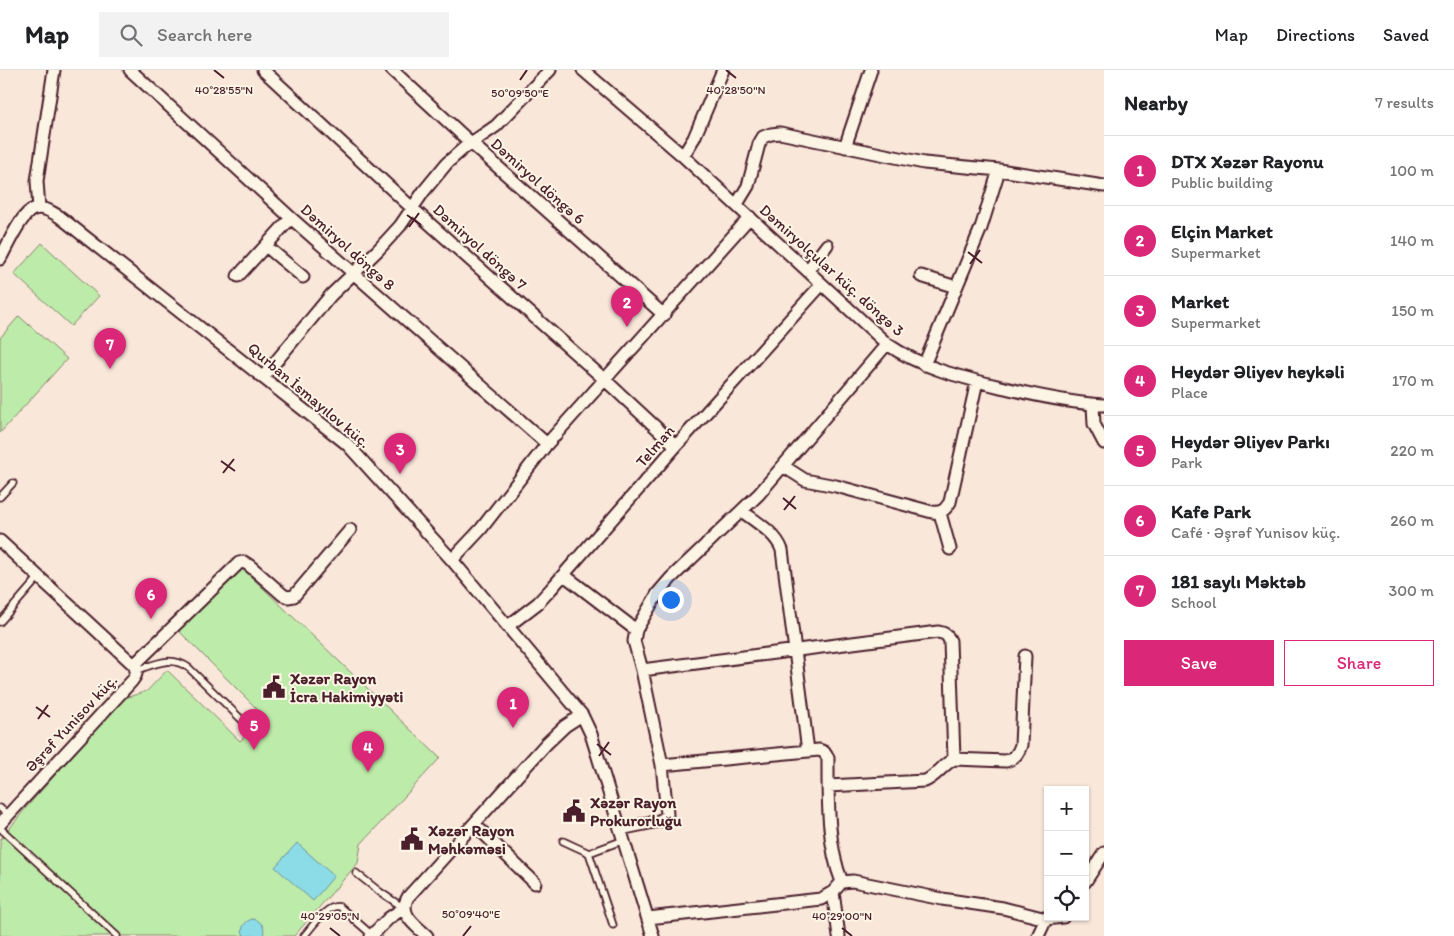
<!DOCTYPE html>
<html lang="en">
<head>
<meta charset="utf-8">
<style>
	:root { --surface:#fff; --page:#f2f2f2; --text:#202124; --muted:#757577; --line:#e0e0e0; --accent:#db2777 }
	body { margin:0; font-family:Itim,sans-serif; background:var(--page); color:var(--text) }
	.controls { position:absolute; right:15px; bottom:15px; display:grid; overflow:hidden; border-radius:0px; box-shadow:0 1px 4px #0004 }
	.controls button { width:45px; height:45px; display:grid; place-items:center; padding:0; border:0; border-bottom:1px solid var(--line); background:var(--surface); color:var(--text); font:25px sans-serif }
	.you { position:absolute; left:670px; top:529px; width:18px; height:18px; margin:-12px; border:4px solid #fff; border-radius:50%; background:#1a73e8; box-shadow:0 0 0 8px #1a73e833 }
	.badge { display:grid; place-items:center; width:32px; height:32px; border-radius:50%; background:var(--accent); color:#fff; font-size:16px; font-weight:700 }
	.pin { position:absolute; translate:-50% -41px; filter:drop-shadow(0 1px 2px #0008) }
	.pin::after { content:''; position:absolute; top:26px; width:18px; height:15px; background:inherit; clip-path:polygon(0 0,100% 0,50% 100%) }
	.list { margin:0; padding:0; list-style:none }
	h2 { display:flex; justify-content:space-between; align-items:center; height:65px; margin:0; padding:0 20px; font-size:21px }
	h2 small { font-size:16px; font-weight:400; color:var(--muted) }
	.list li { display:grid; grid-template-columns:32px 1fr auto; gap:15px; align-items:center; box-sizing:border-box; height:70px; padding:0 20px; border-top:1px solid var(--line) }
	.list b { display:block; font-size:19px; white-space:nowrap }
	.list p { margin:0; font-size:16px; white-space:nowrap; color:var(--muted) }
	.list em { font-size:16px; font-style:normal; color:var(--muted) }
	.actions { display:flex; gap:10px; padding:15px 20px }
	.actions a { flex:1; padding:11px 0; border:1px solid var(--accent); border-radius:0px; text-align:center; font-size:18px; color:var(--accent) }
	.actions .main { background:var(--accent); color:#fff }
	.icon { flex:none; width:28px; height:28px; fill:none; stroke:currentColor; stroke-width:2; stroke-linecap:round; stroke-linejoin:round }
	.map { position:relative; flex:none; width:1104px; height:866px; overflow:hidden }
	header { display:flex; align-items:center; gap:30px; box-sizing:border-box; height:70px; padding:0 25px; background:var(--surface); border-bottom:1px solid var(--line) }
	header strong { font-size:24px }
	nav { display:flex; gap:28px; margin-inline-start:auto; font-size:18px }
	.search { width:350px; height:45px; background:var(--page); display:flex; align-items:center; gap:12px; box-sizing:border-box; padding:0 18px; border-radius:0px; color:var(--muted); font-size:19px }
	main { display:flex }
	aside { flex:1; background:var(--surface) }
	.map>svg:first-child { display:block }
	.green { fill:#bdeba9; stroke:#84856a }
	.water { fill:#8bdce7; stroke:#71909c }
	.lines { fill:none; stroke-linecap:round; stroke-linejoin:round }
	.lane-casing { stroke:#4a1f2b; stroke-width:9 }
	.street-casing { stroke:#4a1f2b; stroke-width:15 }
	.lane { stroke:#fcf5e5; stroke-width:5.5 }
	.street { stroke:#fcf5e5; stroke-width:11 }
	.ticks { fill:none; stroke:#4a1f2b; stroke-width:2 }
	.labels { text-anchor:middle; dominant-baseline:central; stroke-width:4; stroke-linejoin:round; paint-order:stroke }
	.street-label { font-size:16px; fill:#4a1f2b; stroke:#fcf5e5 }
	.poi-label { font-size:16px; font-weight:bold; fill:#4a1f2b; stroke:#fcf5e5; text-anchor:start }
	.ticks-label { font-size:12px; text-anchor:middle; fill:#4a1f2b; stroke:#fcf5e5; stroke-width:4; stroke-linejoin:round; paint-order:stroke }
</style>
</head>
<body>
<header>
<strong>Map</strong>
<div class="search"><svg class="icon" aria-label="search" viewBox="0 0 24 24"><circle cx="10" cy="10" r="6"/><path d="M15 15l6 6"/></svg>Search here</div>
<nav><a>Map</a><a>Directions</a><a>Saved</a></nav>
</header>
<main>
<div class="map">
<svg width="1104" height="866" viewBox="0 0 1104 866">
	<rect width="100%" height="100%" fill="#f9e7da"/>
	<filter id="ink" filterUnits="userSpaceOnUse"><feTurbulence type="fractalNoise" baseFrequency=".02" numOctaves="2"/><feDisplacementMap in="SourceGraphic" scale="10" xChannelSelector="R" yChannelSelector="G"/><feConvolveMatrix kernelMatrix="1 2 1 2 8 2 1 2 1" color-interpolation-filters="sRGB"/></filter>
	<g filter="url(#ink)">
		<path class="green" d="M42 173 99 226 71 256 14 204Z
			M19 246 67 289 0 363V268Z
			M242 498 440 688 361 774 358 793 294 866H0V768H2L25 739 122 629 147 621 167 600 240 671 265 647 179 561Z"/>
		<path class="water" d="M297 773 334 806 313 831 275 797Z
			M252 849C261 850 266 857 263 866H244C240 858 244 852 252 849Z"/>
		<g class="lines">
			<defs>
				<path id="lane" d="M0 427 13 413
					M0 552 39 507
					M137 600C156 594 170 585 189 598L243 651
					M0 738 8 745
					M0 758 117 866
					M563 771 589 783
					M356 803 380 822 404 838
					M613 855 589 783 624 770
					M304 866C312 857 328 833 340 837L372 865"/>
				<path id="street" d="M130 0 291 148 547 374
					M263 0 412 138 604 309 676 376
					M392 0 471 73 664 245
					M583 0 683 86 887 274C923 299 964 308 1005 318 1038 326 1071 333 1104 335
					M845 77 871 0
					M683 86 694 68 723 0
					M737 134 748 116 759 74 763 67 771 64 780 63 924 93 999 100 1104 116
					M39 138 37 111 54 0
					M266 176 303 207
					M0 189C7 177 21 143 34 139 43 136 52 142 60 147L347 374 452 490 582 645 591 664 653 866
					M808 200 827 175
					M238 206 291 148
					M921 206 956 217
					M924 295 981 158 999 100
					M263 307 331 225 378 180 400 156 424 121 447 93 464 78 496 56 550 0
					M1093 335 1094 354 1104 373
					M783 396 805 410 836 416 932 442C942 443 945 440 950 432L977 311
					M742 441C756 452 776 463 782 480L808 681
					M940 443 950 479
					M0 471 134 595C138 603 136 606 131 612L0 754
					M452 490 481 459 547 374 750 147
					M564 505 636 560
					M508 556 538 533 551 519 676 376 822 214
					M134 595 239 493 244 492 250 496 283 525 288 527 294 526 350 460
					M642 600 938 562C944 563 947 564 950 571L954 689C942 695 937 706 925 711L828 716
					M954 689 1006 691C1015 688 1018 684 1021 675L1025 586
					M662 695 819 680 824 682 828 688C828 727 827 775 842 812
					M474 754 535 813
					M620 759 659 751 666 747 667 744 662 695 642 600 634 571 636 560 658 523 671 508 759 424 887 274
					M1085 812 1104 783
					M833 822 839 866
					M648 848 821 829 833 822 842 812 853 811 942 829 1003 838 1046 849 1063 847
					M371 866 389 848 404 838
					M427 866C415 855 398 844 408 827L546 674 565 656 582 645
					M1038 866 1046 849"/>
			</defs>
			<use href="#lane" class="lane-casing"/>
			<use href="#street" class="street-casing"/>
			<use href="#lane" class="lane"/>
			<use href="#street" class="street"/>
		</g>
	</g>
	<path class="ticks" d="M214 0 224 8M726 0 736 8M520 10 527 0M407 145 421 155M409 157 419 143M968 182 982 193M970 194 980 180M221 391 235 401M223 403 234 389M783 428 796 439M784 440 795 426M36 637 50 647M38 649 48 635M597 674 611 685M599 686 609 672M330 858 340 866M842 858 852 866M463 866 471 856"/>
	<defs>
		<symbol id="civic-bare" viewBox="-9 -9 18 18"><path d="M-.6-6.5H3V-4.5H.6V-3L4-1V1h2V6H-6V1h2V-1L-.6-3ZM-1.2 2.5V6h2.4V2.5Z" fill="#4a1f2b" stroke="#fcf5e5" stroke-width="2.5" paint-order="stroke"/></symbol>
	</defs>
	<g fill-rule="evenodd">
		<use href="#civic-bare" x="258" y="601" width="32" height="32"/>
		<use href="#civic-bare" x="558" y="725" width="32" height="32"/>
		<use href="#civic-bare" x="396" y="753" width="32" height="32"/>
	</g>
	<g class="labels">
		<g class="street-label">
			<text transform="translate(538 111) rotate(42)">Dəmiryol döngə 6</text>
			<text transform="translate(348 177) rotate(42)">Dəmiryol döngə 8</text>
			<text transform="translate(480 177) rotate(42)">Dəmiryol döngə 7</text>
			<text transform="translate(832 200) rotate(42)">Dəmiryolçular küç. döngə 3</text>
			<text transform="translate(309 325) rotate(40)">Qurban İsmayılov küç.</text>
			<text transform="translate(655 376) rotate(-49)">Telman</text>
			<text transform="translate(71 653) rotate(-47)">Əşrəf Yunisov küç.</text>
		</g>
		<g class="poi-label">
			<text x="290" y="608">Xəzər Rayon<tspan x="290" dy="18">İcra Hakimiyyəti</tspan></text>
			<text x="590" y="732">Xəzər Rayon<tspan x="590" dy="18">Prokurorluğu</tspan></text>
			<text x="428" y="760">Xəzər Rayon<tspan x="428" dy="18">Məhkəməsi</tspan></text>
		</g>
	</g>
	<g class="ticks-label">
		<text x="224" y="24">40°28'55"N</text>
		<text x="736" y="24">40°28'50"N</text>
		<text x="520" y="27">50°09'50"E</text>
		<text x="471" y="848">50°09'40"E</text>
		<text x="330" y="850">40°29'05"N</text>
		<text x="842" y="850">40°29'00"N</text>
	</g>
</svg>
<div class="controls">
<button>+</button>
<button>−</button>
<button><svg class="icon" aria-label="locate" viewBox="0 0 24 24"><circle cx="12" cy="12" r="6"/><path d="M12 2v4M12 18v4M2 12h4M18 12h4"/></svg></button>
</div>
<div class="you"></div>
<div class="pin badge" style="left:513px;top:658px">1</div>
<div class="pin badge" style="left:627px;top:257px">2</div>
<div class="pin badge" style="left:400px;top:404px">3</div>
<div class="pin badge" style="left:368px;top:702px">4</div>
<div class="pin badge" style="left:254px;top:680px">5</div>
<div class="pin badge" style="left:151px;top:549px">6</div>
<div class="pin badge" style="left:110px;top:299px">7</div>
</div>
<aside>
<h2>Nearby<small>7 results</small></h2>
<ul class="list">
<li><span class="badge">1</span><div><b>DTX Xəzər Rayonu</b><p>Public building</p></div><em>100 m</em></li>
<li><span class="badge">2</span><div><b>Elçin Market</b><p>Supermarket</p></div><em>140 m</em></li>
<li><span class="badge">3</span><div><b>Market</b><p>Supermarket</p></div><em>150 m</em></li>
<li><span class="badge">4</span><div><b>Heydər Əliyev heykəli</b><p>Place</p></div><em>170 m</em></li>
<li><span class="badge">5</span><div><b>Heydər Əliyev Parkı</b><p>Park</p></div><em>220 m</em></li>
<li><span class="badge">6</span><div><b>Kafe Park</b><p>Café · Əşrəf Yunisov küç.</p></div><em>260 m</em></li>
<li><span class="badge">7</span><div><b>181 saylı Məktəb</b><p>School</p></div><em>300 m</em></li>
</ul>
<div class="actions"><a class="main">Save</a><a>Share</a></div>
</aside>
</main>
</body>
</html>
